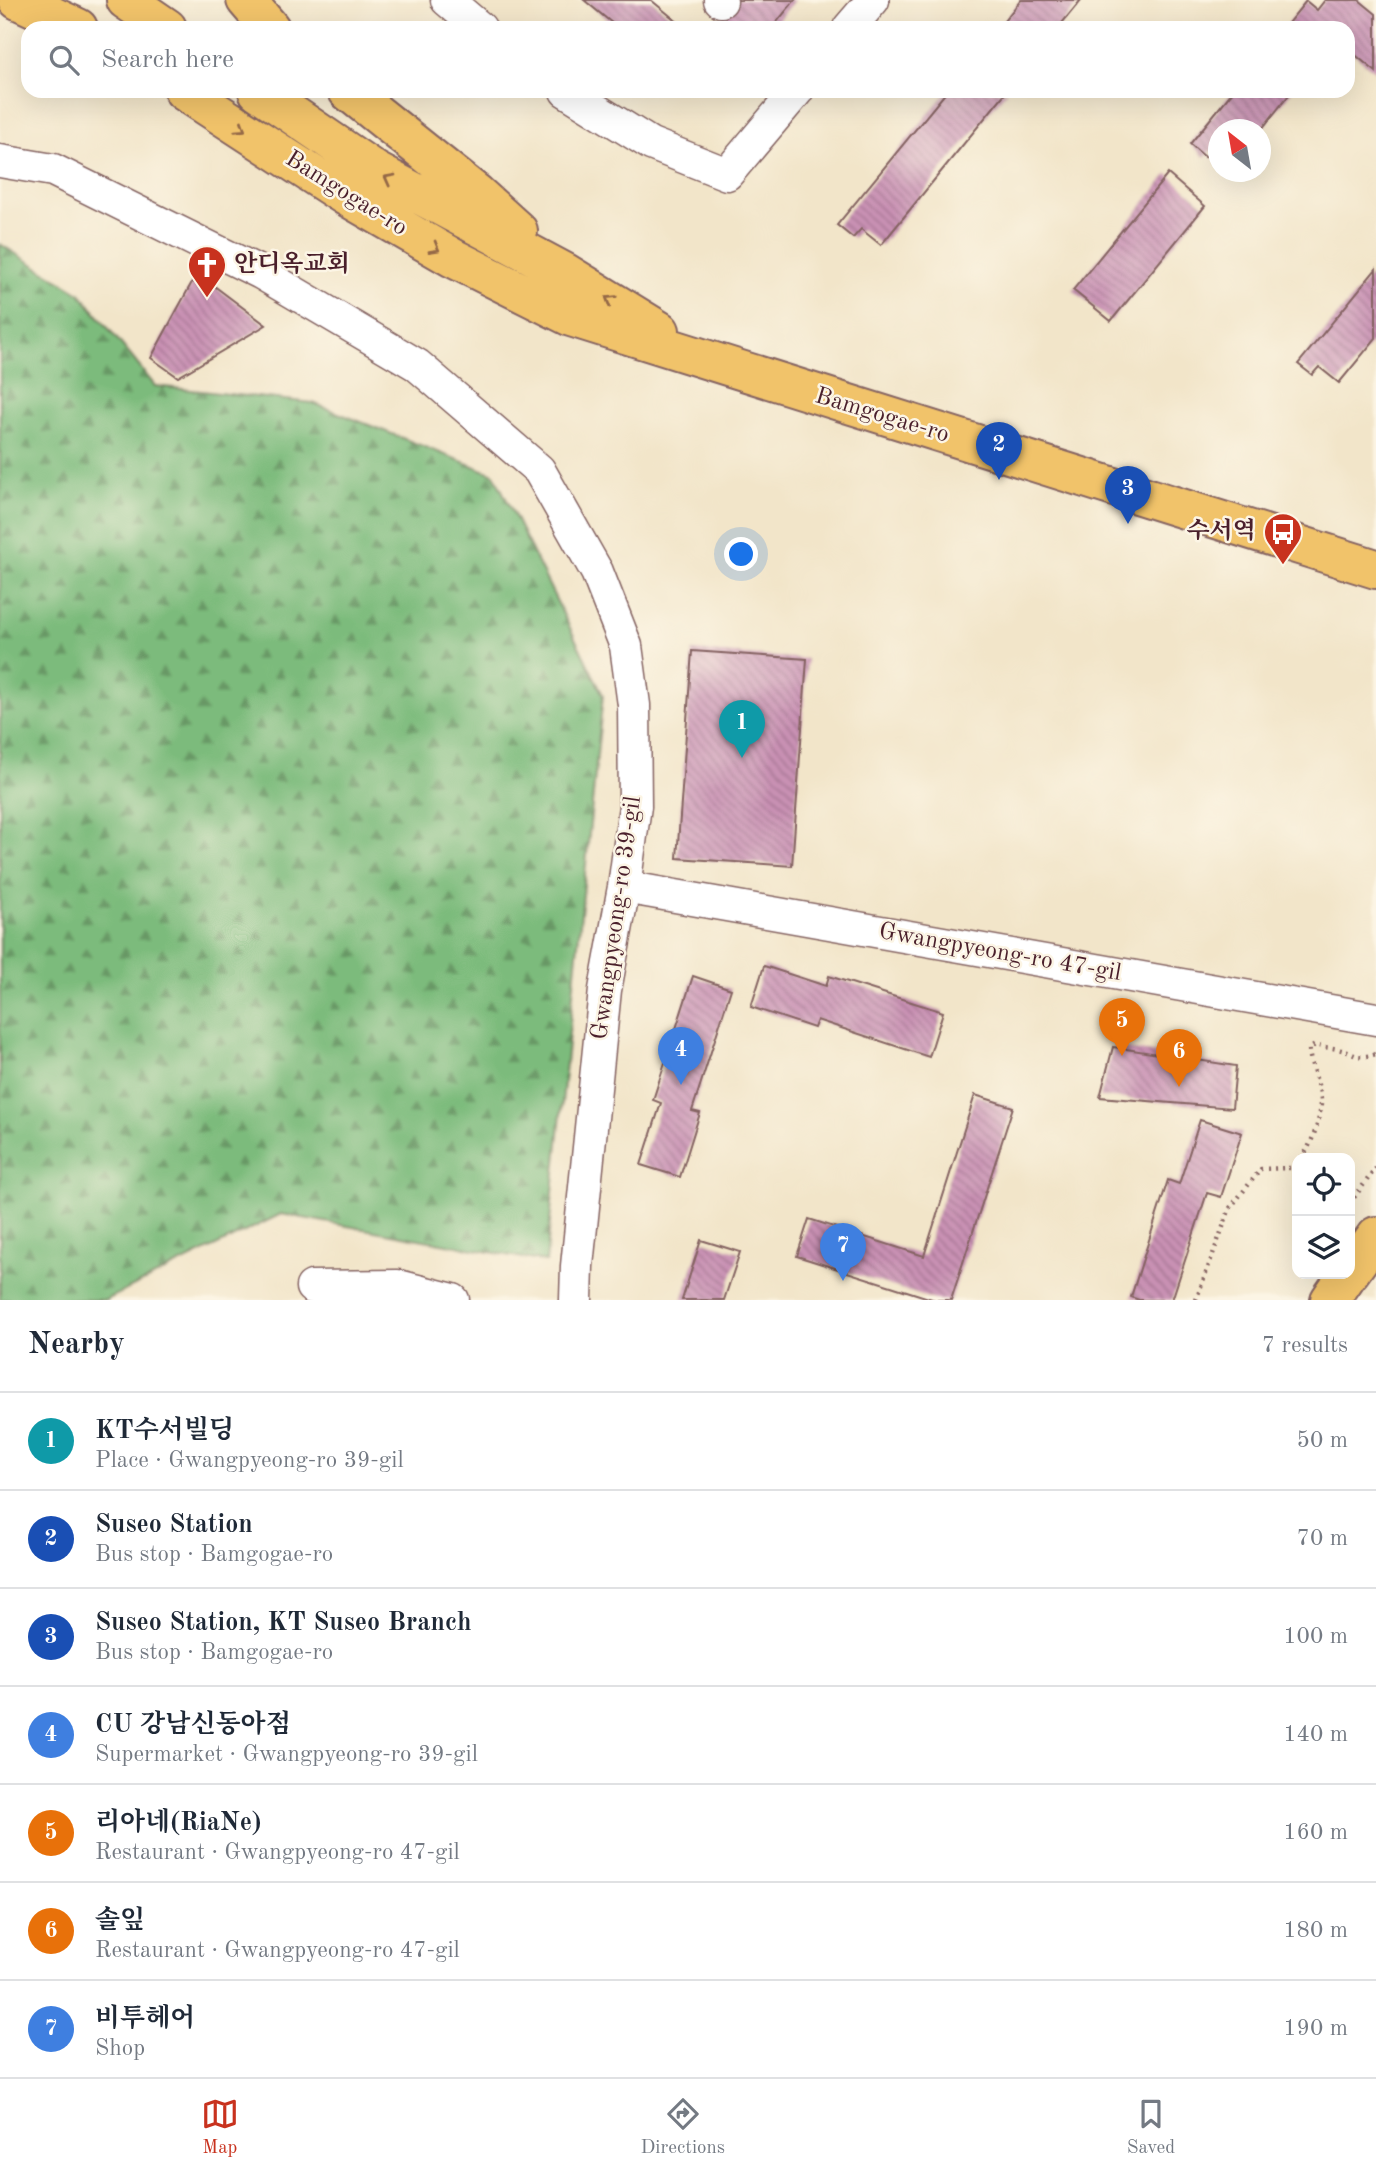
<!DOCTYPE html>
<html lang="en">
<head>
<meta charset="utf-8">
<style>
	:root { --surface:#fff; --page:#f6f6f7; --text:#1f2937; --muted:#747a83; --line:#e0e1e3; --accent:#c8321e }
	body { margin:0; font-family:"Old Standard TT","Noto Serif KR",serif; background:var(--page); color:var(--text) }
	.controls { position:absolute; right:21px; bottom:21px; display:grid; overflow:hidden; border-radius:14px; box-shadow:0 7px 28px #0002 }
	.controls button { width:63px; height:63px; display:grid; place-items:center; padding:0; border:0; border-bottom:2px solid var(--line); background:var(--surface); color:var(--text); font:35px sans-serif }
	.compass { position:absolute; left:1208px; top:119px; width:63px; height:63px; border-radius:50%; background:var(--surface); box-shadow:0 7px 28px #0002; rotate:329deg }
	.you { position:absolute; left:742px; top:555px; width:24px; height:24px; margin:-18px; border:5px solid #fff; border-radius:50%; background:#1a73e8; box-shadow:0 0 0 10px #1a73e833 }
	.badge { display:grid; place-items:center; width:46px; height:46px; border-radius:50%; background:var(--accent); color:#fff; font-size:23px; font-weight:700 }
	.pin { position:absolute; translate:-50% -58px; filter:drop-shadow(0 2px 4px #0008) }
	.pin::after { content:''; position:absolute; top:37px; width:24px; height:21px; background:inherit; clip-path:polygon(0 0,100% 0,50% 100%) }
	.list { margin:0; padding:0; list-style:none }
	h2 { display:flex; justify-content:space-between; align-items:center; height:91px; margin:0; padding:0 28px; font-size:30px }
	h2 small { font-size:23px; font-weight:400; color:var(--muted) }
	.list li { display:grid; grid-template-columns:46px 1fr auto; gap:21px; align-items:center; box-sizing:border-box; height:98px; padding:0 28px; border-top:2px solid var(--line) }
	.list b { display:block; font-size:26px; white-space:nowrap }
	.list p { margin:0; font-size:23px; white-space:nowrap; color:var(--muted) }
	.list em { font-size:23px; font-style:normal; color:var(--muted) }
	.icon { flex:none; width:38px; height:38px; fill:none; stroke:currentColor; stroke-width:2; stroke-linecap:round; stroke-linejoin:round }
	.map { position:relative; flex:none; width:1376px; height:1300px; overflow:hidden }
	.search { position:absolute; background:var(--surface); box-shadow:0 7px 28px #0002; left:21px; right:21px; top:21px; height:77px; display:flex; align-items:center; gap:18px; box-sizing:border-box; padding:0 24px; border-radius:21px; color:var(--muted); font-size:26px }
	.sheet { height:777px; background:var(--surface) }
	nav { display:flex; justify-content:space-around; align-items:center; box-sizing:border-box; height:98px; border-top:2px solid var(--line); background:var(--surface); font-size:19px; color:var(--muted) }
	nav a { display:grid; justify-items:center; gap:4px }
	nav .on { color:var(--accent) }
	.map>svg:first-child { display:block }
	.forest { fill:url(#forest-firs); stroke:#636d53; stroke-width:2 }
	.building { fill:url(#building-back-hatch) }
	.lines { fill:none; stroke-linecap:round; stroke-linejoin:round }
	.minor-casing { stroke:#856462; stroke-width:35 }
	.major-casing { stroke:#856462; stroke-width:42 }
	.path { stroke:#856462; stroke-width:4.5; stroke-dasharray:2 5; stroke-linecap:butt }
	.minor { stroke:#fff; stroke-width:32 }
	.major { stroke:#f1c36a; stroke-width:38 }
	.oneway { stroke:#956947 }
	.labels { text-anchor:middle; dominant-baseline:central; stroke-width:5; stroke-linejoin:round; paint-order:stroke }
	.street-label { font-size:24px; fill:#4a1f2b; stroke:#fcf5e5 }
	.poi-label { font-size:24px; font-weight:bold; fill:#4a1f2b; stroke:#fcf5e5; text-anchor:start }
</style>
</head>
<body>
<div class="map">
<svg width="1376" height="1300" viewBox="0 0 1376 1300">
	<defs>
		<pattern id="forest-firs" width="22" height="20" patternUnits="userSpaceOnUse" patternTransform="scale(1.75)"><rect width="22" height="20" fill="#7cbb7b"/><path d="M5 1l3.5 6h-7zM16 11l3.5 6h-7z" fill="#689765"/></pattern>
		<pattern id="building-back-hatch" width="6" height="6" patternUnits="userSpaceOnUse" patternTransform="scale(1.75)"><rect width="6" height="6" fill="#c991b4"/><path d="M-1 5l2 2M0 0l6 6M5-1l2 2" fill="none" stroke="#a57693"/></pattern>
	</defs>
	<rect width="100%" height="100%" fill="#fcf5e5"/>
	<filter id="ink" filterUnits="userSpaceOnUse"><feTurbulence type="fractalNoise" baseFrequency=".0143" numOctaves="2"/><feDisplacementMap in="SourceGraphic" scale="14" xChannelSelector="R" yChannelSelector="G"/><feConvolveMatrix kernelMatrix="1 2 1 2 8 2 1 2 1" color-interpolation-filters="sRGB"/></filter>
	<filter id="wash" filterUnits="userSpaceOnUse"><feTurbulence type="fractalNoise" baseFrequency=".00686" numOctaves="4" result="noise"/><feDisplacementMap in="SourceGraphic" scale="28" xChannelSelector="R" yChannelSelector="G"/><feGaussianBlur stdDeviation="1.57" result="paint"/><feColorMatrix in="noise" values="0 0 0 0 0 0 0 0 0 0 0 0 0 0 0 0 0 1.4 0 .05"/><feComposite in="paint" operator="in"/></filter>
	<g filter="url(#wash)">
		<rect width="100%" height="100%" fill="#f2e5c9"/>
		<path class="forest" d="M0 244 80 293 155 386 313 403 494 474 603 695 546 1262 281 1214 106 1300H0Z"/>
		<g id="blocks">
			<path class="building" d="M584 0H651L685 28H618Z
				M737 0H795L772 28H721L716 25Z
				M1021 0H1081L1058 28H1002L1000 26Z
				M1325 0H1359L1376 14V72L1348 49V28H1284L1306 1 1317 10Z
				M947 91H1007L881 245 861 229 853 238 837 225Z
				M1233 91H1292L1261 130H1218V156L1211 150 1205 157 1190 144Z
				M1168 174 1205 206 1111 321 1073 290Z
				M1376 269V338L1339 383 1319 367 1312 375 1298 364Z
				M197 273 266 325 178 377 151 358Z
				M692 651 807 659 792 866 677 858Z
				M764 966 826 986 829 976 943 1012 929 1057 817 1020 814 1028 751 1007Z
				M693 976 731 989 692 1111 700 1113 680 1177 641 1165 661 1103 653 1100Z
				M1113 1047 1236 1066 1232 1108 1100 1097Z
				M975 1095 1013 1107 951 1300H935L797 1256 809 1219 924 1256Z
				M1200 1120 1242 1133 1221 1197 1207 1193 1172 1300H1139L1131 1297 1168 1180 1179 1184Z
				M701 1240 740 1252 724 1300H682Z"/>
		</g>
	</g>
	<g filter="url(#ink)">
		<use href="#blocks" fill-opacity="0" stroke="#856462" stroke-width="2"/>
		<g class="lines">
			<defs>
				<path id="minor" d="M447 0 480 28
					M720 0 721 1
					M849 28 873 0
					M566 91 651 144 727 174 797 91
					M0 161 53 170 261 273 417 365 539 470 597 572 626 646 634 705 635 806 624 887 605 990 577 1266 576 1300
					M624 887 1376 1019
					M312 1287 398 1286 453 1300"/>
				<path id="major" d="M18 0 78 28
					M126 0 167 28
					M246 0 270 28
					M184 91 344 195 453 258 571 317 1376 569
					M258 91 375 171 564 272 660 331
					M348 91 477 194 518 231
					M1350 1272 1376 1236
					M1330 1300 1348 1274"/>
			</defs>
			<use href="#minor" class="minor-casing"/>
			<use href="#major" class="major-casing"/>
			<path class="path" d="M1301 1158C1311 1148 1321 1117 1321 1102 1321 1086 1310 1067 1309 1049L1315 1045C1323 1048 1330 1047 1337 1049 1358 1053 1351 1060 1376 1054
				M1350 1203 1376 1168
				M1196 1300 1230 1208 1261 1169 1291 1168 1297 1162"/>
			<use href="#minor" class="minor"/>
			<use href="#major" class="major"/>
		</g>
		<defs><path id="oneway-chevron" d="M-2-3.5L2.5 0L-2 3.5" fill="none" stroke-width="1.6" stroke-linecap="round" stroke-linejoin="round" transform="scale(1.75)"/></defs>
		<g class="oneway">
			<use href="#oneway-chevron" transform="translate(241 128) rotate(33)"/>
			<use href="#oneway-chevron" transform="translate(389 179) rotate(-152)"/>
			<use href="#oneway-chevron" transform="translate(435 248) rotate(30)"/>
			<use href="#oneway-chevron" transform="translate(610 300) rotate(-148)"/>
		</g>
	</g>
	<defs>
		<symbol id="church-pin" viewBox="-11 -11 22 30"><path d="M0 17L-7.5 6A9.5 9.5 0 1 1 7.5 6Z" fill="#c8321e" stroke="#fcf5e5"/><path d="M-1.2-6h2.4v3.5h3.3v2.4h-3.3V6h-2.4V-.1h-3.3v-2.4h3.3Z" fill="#fff"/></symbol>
		<symbol id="bus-pin" viewBox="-11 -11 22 30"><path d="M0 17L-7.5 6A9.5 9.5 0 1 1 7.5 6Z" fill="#c8321e" stroke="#fcf5e5"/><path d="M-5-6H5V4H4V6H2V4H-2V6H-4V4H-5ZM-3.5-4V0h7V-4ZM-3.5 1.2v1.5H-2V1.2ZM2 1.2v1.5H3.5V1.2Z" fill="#fff"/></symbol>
	</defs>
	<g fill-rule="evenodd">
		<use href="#church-pin" x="185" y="243" width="44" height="60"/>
		<use href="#bus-pin" x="1261" y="510" width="44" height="60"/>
	</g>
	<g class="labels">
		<g class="street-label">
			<text transform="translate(346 194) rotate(32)">Bamgogae-ro</text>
			<text transform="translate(882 416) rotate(17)">Bamgogae-ro</text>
			<text transform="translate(617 918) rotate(-82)">Gwangpyeong-ro 39-gil</text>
			<text transform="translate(1000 953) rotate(10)">Gwangpyeong-ro 47-gil</text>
		</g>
		<g class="poi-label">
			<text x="234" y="265">안디옥교회</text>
			<text x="1256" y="532" text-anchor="end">수서역</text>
		</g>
	</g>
</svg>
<div class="controls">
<button><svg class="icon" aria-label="locate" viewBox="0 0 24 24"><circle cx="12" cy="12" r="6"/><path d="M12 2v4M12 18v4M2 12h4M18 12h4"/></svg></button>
<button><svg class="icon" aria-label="layers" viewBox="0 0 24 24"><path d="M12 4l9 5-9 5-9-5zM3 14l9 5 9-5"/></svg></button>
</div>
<svg class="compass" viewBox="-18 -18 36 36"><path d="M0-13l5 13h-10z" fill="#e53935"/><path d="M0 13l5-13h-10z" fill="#747a83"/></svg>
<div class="you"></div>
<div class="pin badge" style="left:742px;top:758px;background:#0f9aa8">1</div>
<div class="pin badge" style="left:999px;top:480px;background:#1a4fb4">2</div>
<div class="pin badge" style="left:1128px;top:524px;background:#1a4fb4">3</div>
<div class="pin badge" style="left:681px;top:1085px;background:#3f7fe0">4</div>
<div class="pin badge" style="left:1122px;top:1056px;background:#e8710a">5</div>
<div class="pin badge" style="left:1179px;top:1087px;background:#e8710a">6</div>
<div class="pin badge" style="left:843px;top:1281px;background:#3f7fe0">7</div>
<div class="search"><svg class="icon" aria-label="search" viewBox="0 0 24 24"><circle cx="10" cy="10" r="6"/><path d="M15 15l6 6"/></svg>Search here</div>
</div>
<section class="sheet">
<h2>Nearby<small>7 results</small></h2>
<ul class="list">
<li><span class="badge" style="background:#0f9aa8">1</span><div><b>KT수서빌딩</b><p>Place · Gwangpyeong-ro 39-gil</p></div><em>50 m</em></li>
<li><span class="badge" style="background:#1a4fb4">2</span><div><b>Suseo Station</b><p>Bus stop · Bamgogae-ro</p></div><em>70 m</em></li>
<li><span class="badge" style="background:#1a4fb4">3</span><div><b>Suseo Station, KT Suseo Branch</b><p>Bus stop · Bamgogae-ro</p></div><em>100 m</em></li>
<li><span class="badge" style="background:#3f7fe0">4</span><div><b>CU 강남신동아점</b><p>Supermarket · Gwangpyeong-ro 39-gil</p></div><em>140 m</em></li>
<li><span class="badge" style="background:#e8710a">5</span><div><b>리아네(RiaNe)</b><p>Restaurant · Gwangpyeong-ro 47-gil</p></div><em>160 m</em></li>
<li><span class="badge" style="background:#e8710a">6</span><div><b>솔잎</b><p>Restaurant · Gwangpyeong-ro 47-gil</p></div><em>180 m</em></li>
<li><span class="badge" style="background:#3f7fe0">7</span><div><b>비투헤어</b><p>Shop</p></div><em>190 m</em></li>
</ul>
</section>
<nav>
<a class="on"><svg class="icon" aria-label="map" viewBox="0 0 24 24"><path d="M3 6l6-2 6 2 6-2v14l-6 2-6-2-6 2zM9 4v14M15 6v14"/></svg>Map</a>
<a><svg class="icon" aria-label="directions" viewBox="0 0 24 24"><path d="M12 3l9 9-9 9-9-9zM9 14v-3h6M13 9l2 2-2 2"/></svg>Directions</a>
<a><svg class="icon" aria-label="saved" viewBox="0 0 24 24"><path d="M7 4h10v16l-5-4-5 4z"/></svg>Saved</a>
</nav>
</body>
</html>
